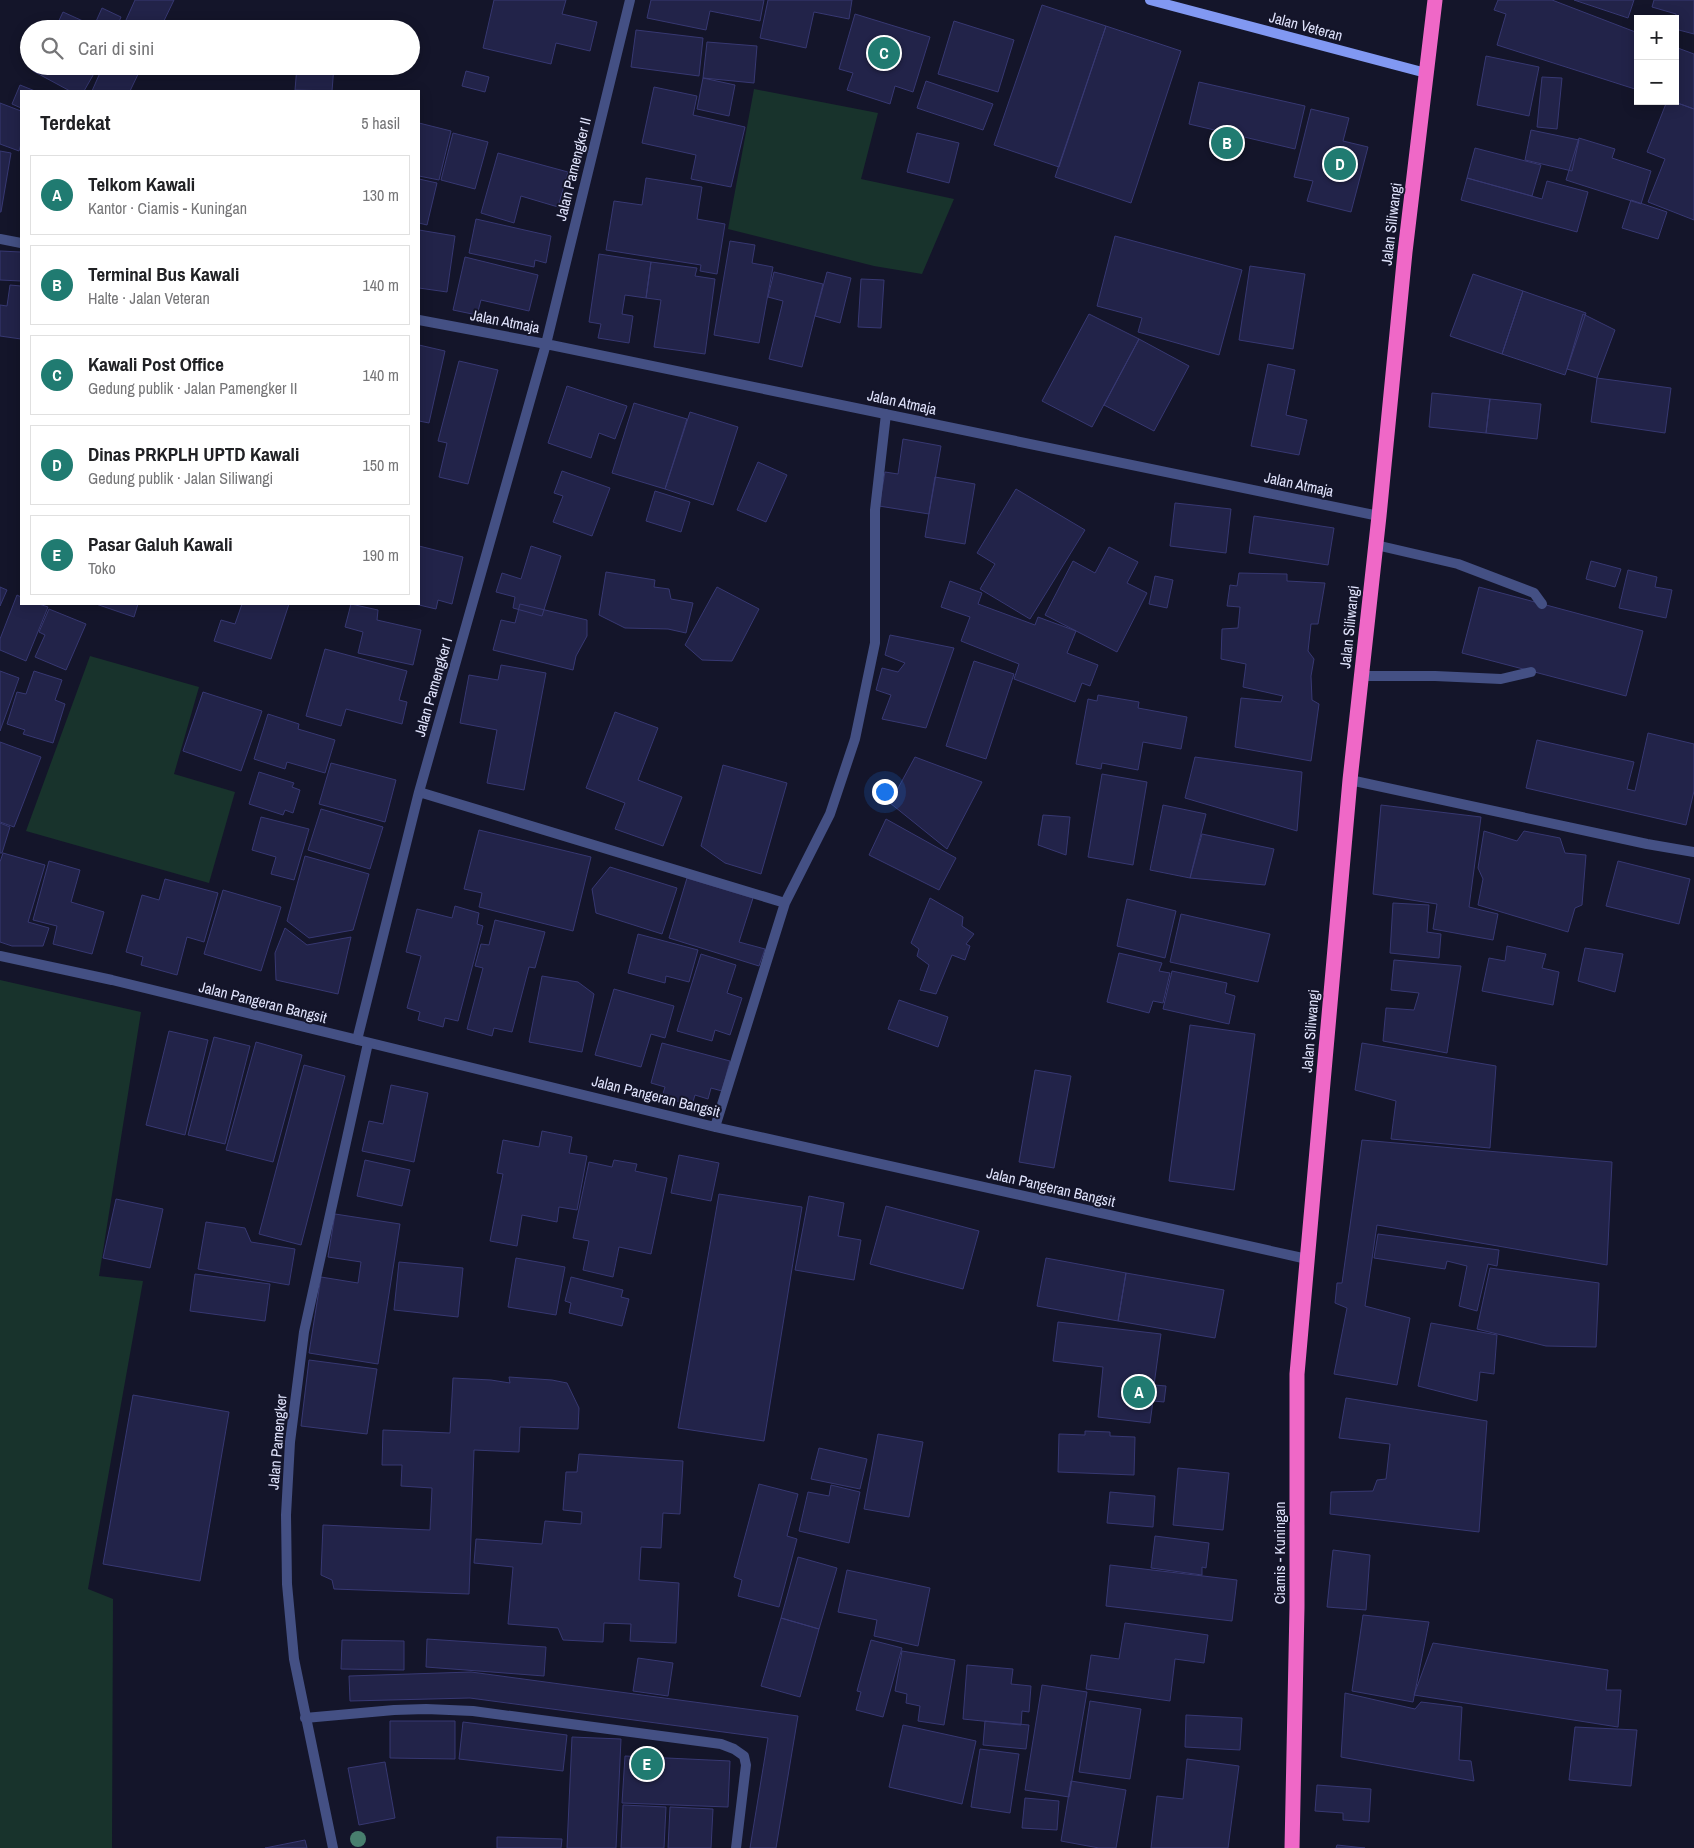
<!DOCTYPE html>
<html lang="id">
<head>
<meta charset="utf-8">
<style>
	:root { --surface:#fff; --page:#f6f6f6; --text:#202124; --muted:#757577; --line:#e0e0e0; --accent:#207b71 }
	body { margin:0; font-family:"Archivo Narrow",sans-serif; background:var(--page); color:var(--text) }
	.controls { position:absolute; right:15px; top:15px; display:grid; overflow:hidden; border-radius:0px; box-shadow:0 2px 12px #0003 }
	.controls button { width:45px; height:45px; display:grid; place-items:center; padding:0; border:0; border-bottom:1px solid var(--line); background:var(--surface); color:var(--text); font:25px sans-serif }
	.you { position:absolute; left:884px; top:791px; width:18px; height:18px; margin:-12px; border:4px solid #fff; border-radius:50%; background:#1a73e8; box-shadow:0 0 0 8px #1a73e833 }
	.badge { display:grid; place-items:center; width:32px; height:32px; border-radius:50%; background:var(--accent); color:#fff; font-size:16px; font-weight:700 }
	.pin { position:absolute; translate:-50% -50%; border:2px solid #fff; box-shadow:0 1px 5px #0006 }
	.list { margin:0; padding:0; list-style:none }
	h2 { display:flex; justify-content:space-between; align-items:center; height:65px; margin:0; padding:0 20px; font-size:21px }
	h2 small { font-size:16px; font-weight:400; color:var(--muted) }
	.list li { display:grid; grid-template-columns:32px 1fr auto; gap:15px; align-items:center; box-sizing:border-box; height:80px; margin:0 10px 10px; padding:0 10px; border:1px solid var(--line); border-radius:0px }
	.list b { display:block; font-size:19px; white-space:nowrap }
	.list p { margin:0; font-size:16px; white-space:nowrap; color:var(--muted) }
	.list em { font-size:16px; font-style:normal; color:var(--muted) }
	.icon { flex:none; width:28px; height:28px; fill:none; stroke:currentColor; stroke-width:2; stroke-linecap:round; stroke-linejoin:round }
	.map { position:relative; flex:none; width:1694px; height:1848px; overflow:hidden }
	.search { position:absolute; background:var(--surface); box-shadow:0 2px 12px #0003; left:20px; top:20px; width:400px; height:55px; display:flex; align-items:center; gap:12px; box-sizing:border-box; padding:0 18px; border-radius:28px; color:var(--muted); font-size:19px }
	.panel { position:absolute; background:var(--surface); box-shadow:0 2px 12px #0003; left:20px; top:90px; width:400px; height:515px; border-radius:0px }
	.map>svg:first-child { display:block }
	.green { fill:#18332c }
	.building { fill:#222349; stroke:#373872 }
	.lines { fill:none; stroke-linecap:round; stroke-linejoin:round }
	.lane { stroke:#445084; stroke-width:10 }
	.street { stroke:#445084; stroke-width:10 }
	.secondary { stroke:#8198f2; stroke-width:10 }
	.highway { stroke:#ef68c7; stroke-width:15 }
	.tree { fill:#487f6e }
	.labels { text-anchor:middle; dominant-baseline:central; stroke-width:4; stroke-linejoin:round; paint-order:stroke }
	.street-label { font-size:15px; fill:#e0e3fc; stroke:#14152a }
</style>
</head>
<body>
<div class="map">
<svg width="1694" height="1848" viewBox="0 0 1694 1848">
	<rect width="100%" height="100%" fill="#14152a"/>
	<path class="green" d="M754 89 878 113 861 179 954 199 922 274 874 266 728 229Z
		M90 656 199 687 174 774 235 792 209 883 26 831Z
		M0 980 141 1012 99 1276 143 1281 88 1589 113 1599 112 1848H0Z"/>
	<path class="building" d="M135 0H174L160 29H122Z
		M494 0H566L562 14 597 22 590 51 556 43 551 64 483 48Z
		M651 0H764L760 21 710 11 706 30 647 18Z
		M768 0H852L849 19 814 12 806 48 760 38Z
		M1498 0H1552L1638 33V90L1497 45 1506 14 1494 10Z
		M1574 0H1634L1628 18Z
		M1654 0H1694V34L1675 29 1676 14 1652 7Z
		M1042 5 1106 26 1059 167 994 145Z
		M102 8 121 17 116 29H55L63 12 94 26Z
		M855 14 930 37 913 92 895 86 890 104 847 90 853 73 839 69Z
		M954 21 1014 40 998 92 938 74Z
		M1106 26 1181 51 1131 203 1055 177Z
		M636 30 703 38 699 76 631 67Z
		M707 42 757 46 754 83 703 78Z
		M1675 47 1694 54V109L1672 101H1675Z
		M1486 56 1539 67 1529 116 1477 105Z
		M35 66H89L96 70 84 91H70L33 71Z
		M103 66H142L130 91H92Z
		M297 66H334L332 91 295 90Z
		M466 71 489 77 485 92 462 86Z
		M1542 77 1562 78 1557 129 1537 127Z
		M703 78 735 85 729 116 697 109Z
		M926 81 993 104 983 130 917 108Z
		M1199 82 1305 106 1295 149 1189 124Z
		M20 85 35 91H21V108L12 104Z
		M654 87 697 96 693 115 745 127 731 187 691 179 696 155 642 143Z
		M1667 101H1672L1694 109V220L1648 202 1665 159 1647 152Z
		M0 103 21 111V144L19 151 0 144Z
		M1311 109 1349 118 1343 141 1368 147 1351 212 1307 201 1313 181 1294 177Z
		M419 123 451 131 439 180 419 176Z
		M1531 130 1579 140 1572 171 1525 160Z
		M453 133 488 142 475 189 441 180Z
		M917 133 959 143 949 183 907 172Z
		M1579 138 1615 149 1612 158 1651 171 1641 204 1566 180Z
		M1475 148 1541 165 1532 196 1467 178Z
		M0 151 11 153 1 212H0Z
		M498 153 568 172 558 207 521 196 514 223 481 213Z
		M646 178 702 187 697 219 725 224 717 274 700 271 701 265 606 250 614 201 642 205Z
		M1467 178 1542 199 1547 181 1588 192 1577 232 1461 200Z
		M419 179 437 183 427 225 419 223Z
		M1631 200 1667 212 1658 239 1622 228Z
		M476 219 551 236 546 263 535 260 534 267 469 253Z
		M419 230 455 236 447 292 419 288Z
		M1115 236 1242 270 1219 355 1138 332 1142 318 1097 306Z
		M730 241 755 245 752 263 773 267 759 343 714 335Z
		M0 251 21 252V281L0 280Z
		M599 254 651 262 646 298 625 295 622 314 633 316 629 343 598 338 601 324 589 322Z
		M465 257 538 275 529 311 481 300 477 315 453 310Z
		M651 262 697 268 695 276 715 279 705 354 654 347 661 300 646 298Z
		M1250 266 1305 274 1293 349 1239 340Z
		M774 272 823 284 802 367 769 359 783 301 768 297Z
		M827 272 851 278 840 323 815 316Z
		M1473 274 1523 291 1502 354 1450 336Z
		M861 279 884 280 881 328 858 327Z
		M10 285 21 286V339L0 336V305L7 306Z
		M1523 291 1586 313 1565 375 1502 354Z
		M1089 314 1139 339 1092 427 1042 401Z
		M1583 314 1615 330 1597 378 1567 369Z
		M1139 339 1189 366 1154 431 1104 405Z
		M419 345 445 351 429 423 419 421Z
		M459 361 498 370 468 484 439 477 447 443 438 441Z
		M1268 364 1295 370 1286 415 1307 420 1299 455 1251 446Z
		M1597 378 1671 388 1665 433 1591 422Z
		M567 386 627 406 615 439 599 433 591 458 548 443Z
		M1432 393 1490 399 1486 433 1429 427Z
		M1490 399 1541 404 1537 439 1486 433Z
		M634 403 687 419 665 489 612 473Z
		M690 412 738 427 713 505 665 489Z
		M903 439 941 446 929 514 879 506 885 472 898 474Z
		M758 462 787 475 766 522 737 510Z
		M562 471 610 488 592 536 553 522 563 496 554 493Z
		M935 477 975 484 965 544 925 537Z
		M1016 489 1085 530 1030 619 980 589 995 564 977 553Z
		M655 491 690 502 681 532 646 521Z
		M1175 503 1231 509 1226 553 1170 546Z
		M1254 516 1334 528 1328 565 1249 553Z
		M419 546 463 557 452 604 438 600 436 609 415 604H419Z
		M531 546 561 556 542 616 513 608 515 597 496 592 502 573 521 579Z
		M1109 547 1138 562 1127 583 1147 593 1117 652 1045 615 1073 561 1095 573Z
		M1591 561 1621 569 1615 587 1586 579Z
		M1628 570 1657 577 1655 587 1672 590 1666 618 1619 608Z
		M606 572 655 580 654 587 669 589 671 599 693 603 686 633 668 629 625 628 599 615Z
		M1239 573 1287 574V581L1325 583 1318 624H1311L1308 651 1314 659 1311 676 1312 700 1319 704 1311 761 1235 747 1241 698 1281 702 1283 696 1243 687 1246 664 1221 659 1222 629 1238 628 1240 607 1227 606 1230 585 1237 586Z
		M1155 576 1173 580 1167 608 1149 604Z
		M950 581 982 593 978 604 1035 625 1038 617 1076 631 1067 653 1098 665 1090 686 1082 683 1075 702 1014 679 1019 664 961 641 970 617 941 607Z
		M0 587 7 590 0 606Z
		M717 587 759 609 732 661 702 660 685 645Z
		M1479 587 1643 631 1626 696 1462 653Z
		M17 595 21 597V604H39L48 607 26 661 0 650V639Z
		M96 604H138L134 617Z
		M242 604H289L271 659 214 641 221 620 235 624Z
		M351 604 378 610 377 620 421 630 413 665 358 653 363 632 345 627Z
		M520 604 587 620V636L576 656 573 670 493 650 501 620 515 623Z
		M49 609 86 624 66 670 35 657 45 635 39 632Z
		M890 635 954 648 926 728 882 719 891 695 876 690 882 668 898 672 905 663 885 655Z
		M325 649 407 671 399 700 407 702 402 724 346 709 341 726 306 716Z
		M974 661 1014 674 986 759 946 746Z
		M501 665 546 673 524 790 487 783 497 730 460 723 469 675 498 680Z
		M0 671 19 678 0 731Z
		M34 671 62 680 55 700 65 704 53 743 23 734 25 730 7 724 17 692 26 694Z
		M203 692 262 711 241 771 183 751Z
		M1098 695 1139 702 1138 708 1187 717 1181 749 1143 742 1138 770 1102 763 1101 769 1076 764 1088 699 1097 701Z
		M615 712 658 728 638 780 682 797 663 846 615 829 625 803 586 788Z
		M268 714 299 724 298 729 335 740 325 773 287 762 285 769 254 759Z
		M1648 733 1694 744V791L1686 825 1526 788 1537 740 1634 762 1627 789 1635 791Z
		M0 742 41 757 14 827 0 822Z
		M915 757 982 782 947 849 890 803Z
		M1195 757 1302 772 1297 831 1185 798Z
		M331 763 396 780 385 822 319 804Z
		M723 765 787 783 761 874 725 863 701 846Z
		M259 772 294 783 292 787 300 790 293 813 285 810 283 815 249 804Z
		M1102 774 1147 782 1133 865 1088 857Z
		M1163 805 1206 814 1190 878 1150 870Z
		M1381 805 1481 817 1469 907 1498 914 1493 940 1433 929 1437 904 1373 894Z
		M321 809 383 827 370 869 308 850Z
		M1043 815 1070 817 1066 855 1038 845Z
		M261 817 309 829 294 880 271 874 276 857 252 850Z
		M886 819 956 858 939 890 869 855Z
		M0 823 10 827 2 853H0Z
		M479 830 591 857 573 931 479 907 482 893 464 889Z
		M1484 831 1517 841 1524 831 1560 838 1565 853 1586 855 1582 905 1575 908 1568 932 1478 905 1483 879 1478 868Z
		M1202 834 1274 849 1265 885 1190 878Z
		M3 853 45 865 28 922 49 928 43 946H12L0 942V862Z
		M305 856 369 874 353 930 309 938 287 921Z
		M49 861 80 870 71 902 104 912 92 954 53 944 57 926 33 920Z
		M1618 861 1690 879 1679 924 1606 906Z
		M610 867 677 888 662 934 596 913 592 889Z
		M687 878 753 898 739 942 765 949 759 966 669 938Z
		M165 879 218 893 204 942 187 937 177 975 141 965 143 957 126 952 142 895 159 900Z
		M223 890 281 907 261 971 204 954Z
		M930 898 963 917 962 926 974 934 966 944 970 946 965 960 952 955 936 994 920 990 929 965 917 956 919 949 911 943Z
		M1127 899 1176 911 1165 958 1117 946Z
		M1393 903 1429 905 1427 932 1441 934 1439 958 1390 953Z
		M455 906 479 913 477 924 483 926 458 1021 445 1018 443 1027 418 1020 420 1012 407 1008 421 956 406 952 417 909 452 918Z
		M1181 914 1270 934 1258 982 1170 962Z
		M495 920 545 932 535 968 529 967 512 1032 494 1028 492 1036 467 1029 483 968 475 966 481 944 489 945Z
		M285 928 307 945 351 937 338 994 276 980 275 953Z
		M638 934 698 950 689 982 666 976 665 983 628 973Z
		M1507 946 1546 954 1542 968 1559 972 1553 1005 1482 991 1489 958 1505 961Z
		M1585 948 1623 954 1615 992 1578 981Z
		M1119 953 1162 963 1159 971 1170 973 1163 1003 1153 1001 1149 1013 1107 1002Z
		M701 954 736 965 727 993 742 998 730 1035 715 1030 712 1041 677 1031Z
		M1394 960 1461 966 1447 1053 1383 1041 1386 1008 1414 1010 1419 993 1391 990Z
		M1172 971 1227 983 1225 993 1235 996 1229 1024 1163 1009Z
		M542 976 578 982 594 994 582 1052 529 1042Z
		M614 989 674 1006 665 1038 651 1034 641 1067 595 1055Z
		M899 1000 948 1017 938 1047 888 1029Z
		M1190 1025 1255 1034 1234 1190 1169 1181Z
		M169 1031 208 1040 185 1135 146 1125Z
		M214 1037 250 1046 225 1144 188 1135Z
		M256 1042 302 1055 273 1162 226 1150Z
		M662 1043 730 1061 722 1091 711 1088 708 1099 695 1095 692 1105 662 1097 665 1087 651 1083Z
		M1362 1043 1496 1066 1490 1148 1391 1139 1396 1101 1355 1090Z
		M304 1065 345 1076 301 1245 259 1234Z
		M1035 1070 1071 1076 1054 1168 1019 1162Z
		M391 1085 428 1093 414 1162 362 1151 369 1121 383 1124Z
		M542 1131 572 1137 569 1153 587 1156 577 1210 559 1207 557 1222 522 1215 517 1246 490 1241 503 1174 497 1173 503 1140 539 1147Z
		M1362 1140 1612 1162 1607 1265 1377 1225 1365 1306 1410 1318 1397 1385 1334 1374 1347 1308 1335 1303 1337 1283H1342Z
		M679 1155 719 1163 711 1201 671 1193Z
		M365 1160 410 1170 402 1206 357 1196Z
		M614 1160 637 1164 635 1171 667 1178 651 1254 619 1247 613 1277 583 1270 589 1241 573 1238 589 1162 612 1167Z
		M719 1194 802 1207 764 1441 678 1428Z
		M809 1196 844 1203 838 1236 861 1240 854 1280 795 1270Z
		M116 1199 163 1209 150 1268 103 1258Z
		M886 1206 979 1231 963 1289 870 1264Z
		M335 1214 400 1224 378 1364 309 1353 321 1277 358 1283 361 1262 328 1257Z
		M206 1222 245 1228 251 1242 295 1249 289 1285 198 1269Z
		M1378 1234 1499 1250 1497 1266 1488 1264 1477 1311 1459 1306 1467 1266 1447 1261 1445 1269 1374 1258Z
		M516 1258 565 1267 556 1315 508 1307Z
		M1046 1258 1126 1273 1118 1321 1037 1306Z
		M399 1262 463 1268 458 1317 394 1310Z
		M1490 1268 1599 1283 1596 1347 1546 1346 1477 1329Z
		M1126 1273 1224 1290 1215 1338 1118 1321Z
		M195 1274 270 1284 265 1321 190 1311Z
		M571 1277 623 1290 621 1297 629 1299 622 1326 569 1313 571 1303 565 1301Z
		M1058 1322 1161 1334 1154 1385 1166 1386 1164 1402 1153 1401 1150 1423 1098 1417 1103 1367 1053 1361Z
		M1431 1323 1497 1335 1494 1374 1480 1372 1477 1401 1418 1386Z
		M309 1360 377 1369 367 1434 301 1426Z
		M509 1377 552 1380 567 1383 579 1408 578 1429 520 1427 519 1452 474 1450 469 1594 334 1589 332 1580 321 1575 323 1525 430 1530 432 1488 401 1486 402 1465H382L383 1430 450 1433 453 1378 491 1380 510 1383Z
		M133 1395 229 1412 200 1581 103 1564Z
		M1346 1398 1487 1421 1479 1532 1330 1514 1331 1492 1373 1491 1377 1480 1386 1479 1390 1444 1339 1438Z
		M1085 1431 1110 1432V1436L1135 1437 1134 1475 1058 1472 1059 1434 1085 1435Z
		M878 1434 923 1442 909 1517 864 1509Z
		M819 1448 867 1459 860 1489 811 1479Z
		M579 1454 683 1461 680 1514 663 1513 661 1548 641 1547 639 1580 679 1583 676 1643 630 1641 631 1624 604 1623 603 1642 563 1640 558 1628 508 1624 513 1567 474 1563 476 1539 542 1544 545 1521 581 1524 582 1512 563 1510 566 1472H577Z
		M1178 1468 1229 1473 1223 1530 1173 1525Z
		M759 1484 798 1494 787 1536 797 1539 779 1607 738 1596 742 1580 734 1577Z
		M831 1485 860 1492 849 1543 799 1531 808 1492 829 1496Z
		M1110 1492 1155 1496 1153 1527 1107 1523Z
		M1155 1536 1209 1543 1206 1568 1202 1567V1575L1151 1568Z
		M1333 1550 1370 1555 1366 1610 1327 1607Z
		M798 1557 837 1568 819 1629 781 1618Z
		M1110 1565 1237 1580 1232 1621 1106 1606Z
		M847 1570 930 1588 918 1646 874 1636 877 1620 838 1612Z
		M1363 1615 1429 1622 1413 1702 1352 1691Z
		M781 1618 819 1629 800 1697 761 1686Z
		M1125 1623 1208 1635 1204 1663 1175 1659 1170 1701 1086 1689 1091 1655 1119 1659Z
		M427 1639 546 1647 544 1676 426 1667Z
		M342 1640 404 1641V1670L341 1669Z
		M871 1640 902 1648 883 1717 856 1710 861 1692 857 1691Z
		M1433 1643 1608 1670 1606 1690H1621L1618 1727 1414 1695Z
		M902 1651 955 1660 944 1725 918 1721 920 1706 906 1703 907 1694 895 1691Z
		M638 1658 673 1663 668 1696 633 1691Z
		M967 1665 1013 1669 1011 1684 1031 1686 1029 1712 1022 1711 1021 1725 963 1719Z
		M471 1672 798 1716 776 1848H750L768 1738 470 1698 350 1701 349 1676Z
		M1042 1685 1087 1692 1069 1797 1025 1790Z
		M1345 1693 1415 1709 1421 1702 1462 1707 1459 1760 1471 1761 1474 1781 1341 1757Z
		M1090 1701 1141 1709 1130 1779 1079 1772Z
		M1186 1715 1242 1718 1240 1750 1185 1747Z
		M390 1721H455V1759L390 1758Z
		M985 1721 1029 1725 1026 1749 983 1745Z
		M463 1722 567 1735 563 1771 459 1759Z
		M903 1725 976 1741 962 1804 889 1787Z
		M1575 1727 1637 1730 1631 1786 1569 1780Z
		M572 1737 621 1739 616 1848H567Z
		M980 1749 1019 1754 1010 1813 971 1807Z
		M625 1756 730 1761 728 1807 622 1803Z
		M1187 1759 1239 1766 1228 1848H1151L1157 1796 1183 1799Z
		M385 1762 395 1818 359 1825 348 1768Z
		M1071 1781 1126 1790 1116 1848H1099L1061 1841Z
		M1317 1785 1371 1789 1369 1822 1343 1820V1813L1315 1811Z
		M1025 1798 1059 1801 1057 1830 1022 1828Z
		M623 1805 666 1807 664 1848H621Z
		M670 1807 713 1809 711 1848H668Z
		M497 1837 562 1839 561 1848H497Z
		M305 1840 307 1848H265Z
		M1337 1845 1365 1848H1336Z"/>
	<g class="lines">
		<path class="lane" d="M1376 545 1458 564 1534 593 1542 604
			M1361 676H1435L1501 679 1531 672
			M305 1718 394 1710 426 1709 473 1711 721 1744 734 1749 744 1756 746 1765 736 1848"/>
		<path class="street" d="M0 239 21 243
			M419 320 546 344 1379 516
			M1350 780 1647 844 1694 852
			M419 792 785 903
			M0 956 112 980 715 1127 1307 1259
			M357 1040 419 792 546 344 630 0
			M715 1127 785 903 830 814 855 739 875 643V510L886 414
			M333 1848 294 1659 287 1584 286 1515 290 1442 304 1332 368 1043"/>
		<path class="secondary" d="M1150 0 1426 73"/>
		<path class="highway" d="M1292 1848 1297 1607V1374L1350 780 1379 516 1405 252 1435 0"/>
	</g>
	<circle class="tree" cx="358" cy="1839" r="8"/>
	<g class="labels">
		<g class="street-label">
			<text transform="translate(1306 26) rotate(15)">Jalan Veteran</text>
			<text transform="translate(573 169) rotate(-76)">Jalan Pamengker II</text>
			<text transform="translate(1391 224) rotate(-83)">Jalan Siliwangi</text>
			<text transform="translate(505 321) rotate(11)">Jalan Atmaja</text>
			<text transform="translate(902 402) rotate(12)">Jalan Atmaja</text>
			<text transform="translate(1299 484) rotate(12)">Jalan Atmaja</text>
			<text transform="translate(1349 627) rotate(-84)">Jalan Siliwangi</text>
			<text transform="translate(433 687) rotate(-74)">Jalan Pamengker I</text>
			<text transform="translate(263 1002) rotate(14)">Jalan Pangeran Bangsit</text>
			<text transform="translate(1310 1031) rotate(-85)">Jalan Siliwangi</text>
			<text transform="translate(656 1096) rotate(14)">Jalan Pangeran Bangsit</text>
			<text transform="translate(1051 1187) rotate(13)">Jalan Pangeran Bangsit</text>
			<text transform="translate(277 1442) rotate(-85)">Jalan Pamengker</text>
			<text transform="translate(1279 1553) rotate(-90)">Ciamis - Kuningan</text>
		</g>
	</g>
</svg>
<div class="controls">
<button>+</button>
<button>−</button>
</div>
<div class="you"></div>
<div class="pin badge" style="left:1139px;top:1392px">A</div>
<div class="pin badge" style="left:1227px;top:143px">B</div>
<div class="pin badge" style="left:884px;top:53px">C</div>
<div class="pin badge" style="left:1340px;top:164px">D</div>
<div class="pin badge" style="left:647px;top:1764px">E</div>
<div class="search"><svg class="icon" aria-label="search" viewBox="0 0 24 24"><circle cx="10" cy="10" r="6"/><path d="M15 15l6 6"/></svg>Cari di sini</div>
<section class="panel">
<h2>Terdekat<small>5 hasil</small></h2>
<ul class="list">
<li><span class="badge">A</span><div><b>Telkom Kawali</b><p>Kantor · Ciamis - Kuningan</p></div><em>130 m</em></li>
<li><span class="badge">B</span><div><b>Terminal Bus Kawali</b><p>Halte · Jalan Veteran</p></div><em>140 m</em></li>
<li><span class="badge">C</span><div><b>Kawali Post Office</b><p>Gedung publik · Jalan Pamengker II</p></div><em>140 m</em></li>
<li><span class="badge">D</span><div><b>Dinas PRKPLH UPTD Kawali</b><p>Gedung publik · Jalan Siliwangi</p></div><em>150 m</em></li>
<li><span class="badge">E</span><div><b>Pasar Galuh Kawali</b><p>Toko</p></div><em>190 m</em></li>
</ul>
</section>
</div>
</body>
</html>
